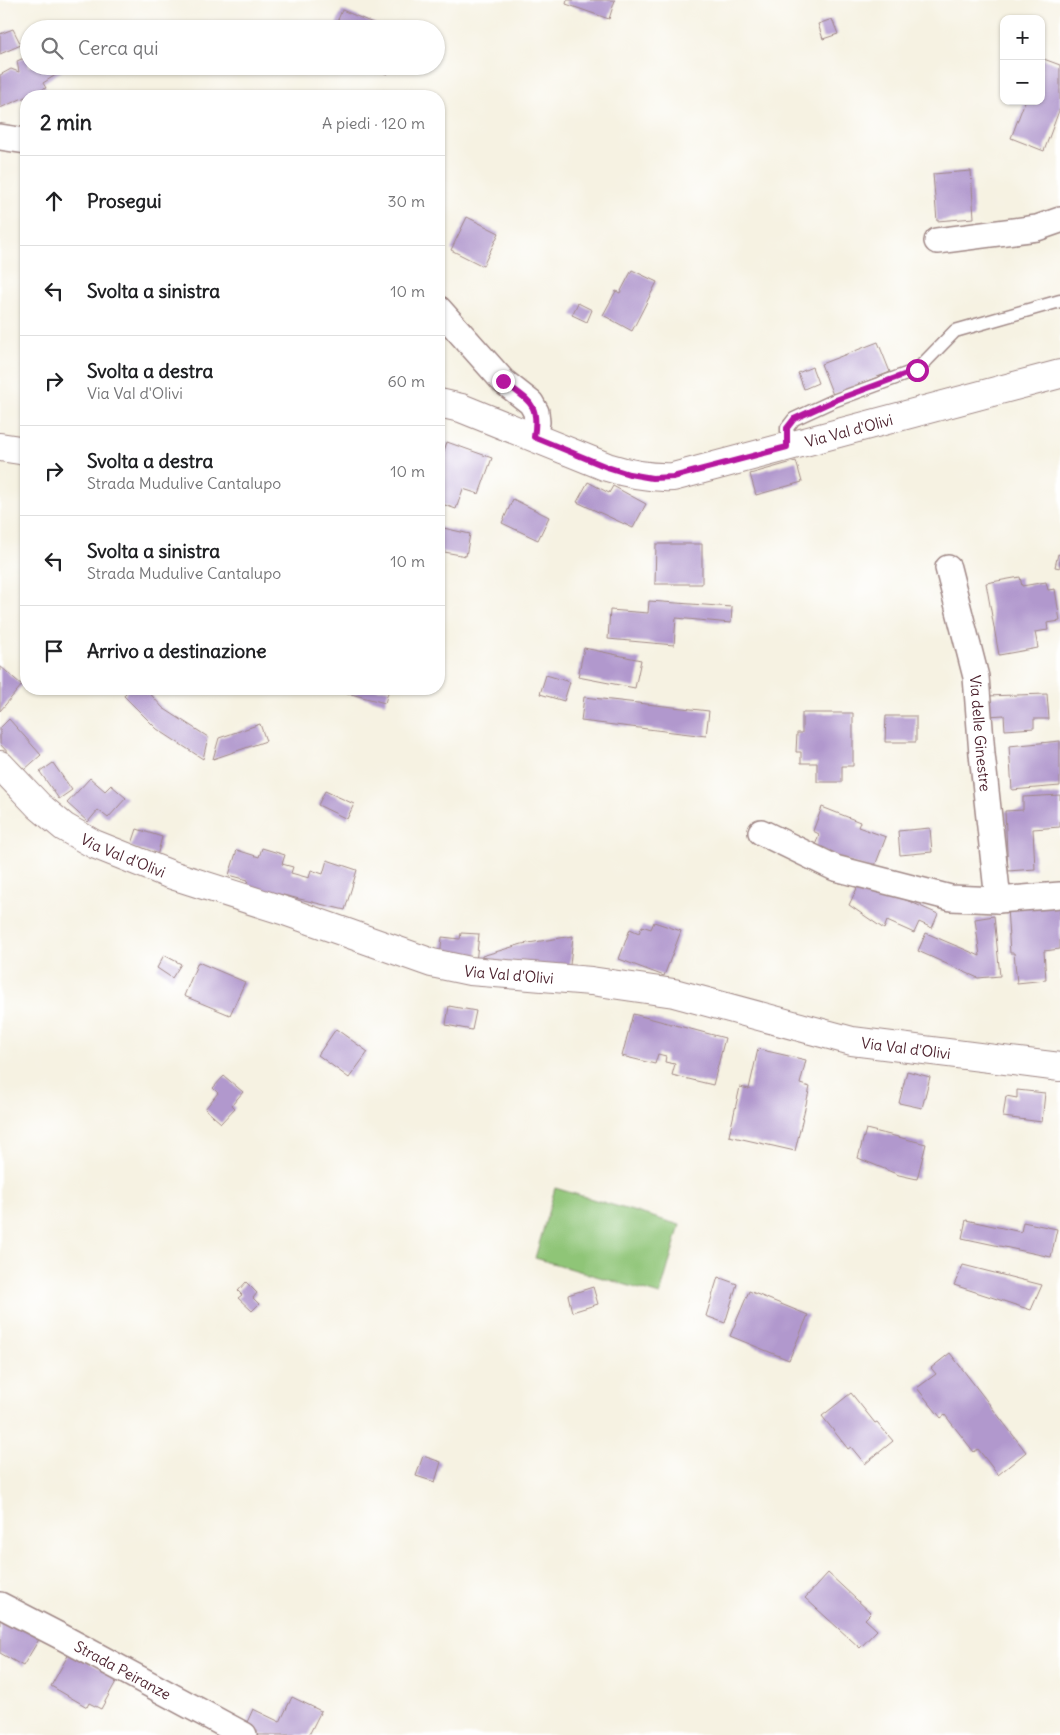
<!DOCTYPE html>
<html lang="it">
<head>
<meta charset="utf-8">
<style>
	:root { --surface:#fff; --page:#f2f2f2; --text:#202124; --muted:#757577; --line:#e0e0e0 }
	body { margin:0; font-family:Delius,sans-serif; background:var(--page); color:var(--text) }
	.controls { position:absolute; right:15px; top:15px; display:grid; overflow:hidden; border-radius:10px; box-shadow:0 1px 4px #0004 }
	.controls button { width:45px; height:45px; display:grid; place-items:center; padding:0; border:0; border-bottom:1px solid var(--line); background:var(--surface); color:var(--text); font:25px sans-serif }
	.stop { position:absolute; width:15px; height:15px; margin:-11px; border:4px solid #b5179e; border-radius:50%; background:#fff }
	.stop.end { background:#b5179e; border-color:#fff; box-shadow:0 1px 5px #0008 }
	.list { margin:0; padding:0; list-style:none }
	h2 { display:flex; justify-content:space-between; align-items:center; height:65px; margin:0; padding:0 20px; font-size:21px }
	h2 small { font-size:16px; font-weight:400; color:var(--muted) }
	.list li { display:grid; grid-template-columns:32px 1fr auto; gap:15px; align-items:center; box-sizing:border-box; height:90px; padding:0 20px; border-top:1px solid var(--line) }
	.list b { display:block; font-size:19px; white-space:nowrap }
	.list p { margin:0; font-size:16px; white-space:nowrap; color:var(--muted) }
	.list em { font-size:16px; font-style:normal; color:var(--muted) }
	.icon { flex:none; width:28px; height:28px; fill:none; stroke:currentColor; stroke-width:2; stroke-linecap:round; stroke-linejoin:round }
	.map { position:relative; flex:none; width:1060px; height:1735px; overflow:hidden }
	.search { position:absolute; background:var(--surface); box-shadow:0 1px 4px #0004; left:20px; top:20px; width:425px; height:55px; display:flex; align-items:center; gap:12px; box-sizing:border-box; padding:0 18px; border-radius:28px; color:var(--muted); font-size:19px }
	.panel { position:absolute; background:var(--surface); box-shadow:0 1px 4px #0004; left:20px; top:90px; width:425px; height:605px; border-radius:20px }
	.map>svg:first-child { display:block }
	.green { fill:#8fc577; stroke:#6c7251 }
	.building { fill:#b198cd }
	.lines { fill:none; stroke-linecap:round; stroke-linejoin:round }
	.service-casing { stroke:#a08886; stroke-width:15 }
	.minor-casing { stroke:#a08886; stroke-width:28 }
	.tertiary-casing { stroke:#a08886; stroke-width:30 }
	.service { stroke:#fff; stroke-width:12 }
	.minor { stroke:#fff; stroke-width:25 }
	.tertiary { stroke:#fff; stroke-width:28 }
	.route { stroke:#b5179e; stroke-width:6 }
	.labels { text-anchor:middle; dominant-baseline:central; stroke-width:4; stroke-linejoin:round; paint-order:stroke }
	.street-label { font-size:15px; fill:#4a1f2b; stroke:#fff }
</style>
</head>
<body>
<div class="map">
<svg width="1060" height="1735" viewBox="0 0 1060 1735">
	<rect width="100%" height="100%" fill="#fff"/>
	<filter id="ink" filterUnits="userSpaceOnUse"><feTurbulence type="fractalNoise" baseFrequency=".02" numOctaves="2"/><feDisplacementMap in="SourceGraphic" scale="10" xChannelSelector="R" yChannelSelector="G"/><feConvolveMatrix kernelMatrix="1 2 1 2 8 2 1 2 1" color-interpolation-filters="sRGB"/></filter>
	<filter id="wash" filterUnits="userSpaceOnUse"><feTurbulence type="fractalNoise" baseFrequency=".0096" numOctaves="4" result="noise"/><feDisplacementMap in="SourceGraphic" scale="20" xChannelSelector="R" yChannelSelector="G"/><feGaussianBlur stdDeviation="1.12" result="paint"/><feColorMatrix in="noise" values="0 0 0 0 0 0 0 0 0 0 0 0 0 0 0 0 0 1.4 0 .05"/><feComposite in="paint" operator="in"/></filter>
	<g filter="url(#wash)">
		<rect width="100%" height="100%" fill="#f6f2e2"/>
		<path class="green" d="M555 1188 680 1225 660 1295 535 1258Z"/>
		<g id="blocks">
			<path class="building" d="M567 0H615L609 19 566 4Z
				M342 10 387 29H334Z
				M832 19 838 34 823 39 818 24Z
				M13 29 21 45 0 54V34Z
				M29 56V66H63L62 71 43 83 46 88 0 108V75L11 69 19 72 17 61Z
				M1041 58 1060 65V108L1044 151 1011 138 1025 101H1041Z
				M368 66H391L387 74Z
				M971 171 974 218 937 221 933 174Z
				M467 217 499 233 483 266 451 250Z
				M632 270 657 282 632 331 603 315 616 291 620 293Z
				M578 303 592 310 587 322 572 315Z
				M878 342 890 372 833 395 821 364Z
				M812 367 818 383 804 389 798 373Z
				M447 442 492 458 479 494 463 489 456 509 439 503V465Z
				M796 461 802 482 756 495 750 474Z
				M588 482 609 493 613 486 646 504 633 528 577 502Z
				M513 499 549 517 538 540 502 523Z
				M439 527 470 534 466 556 439 551Z
				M656 544H702V584H655Z
				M1058 554 1060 555V568L1055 567Z
				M1020 577 1022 586 1046 582 1048 590 1055 589 1060 621 1047 623 1048 630 1035 632 1038 648 999 655 986 583Z
				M649 601 732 607 731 623 676 618 674 645 608 639 610 610 648 613Z
				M584 648 641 660 635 688 578 677Z
				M0 666 22 685 0 711Z
				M546 675 570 682 564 701 540 694Z
				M128 689H146L163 708 208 737 203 759 157 729 124 696Z
				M332 689H389L385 703Z
				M1047 694 1049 719H1034V728L1005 730 1004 715 987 716 986 696Z
				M584 697 709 711 706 736 581 721Z
				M802 713H853V766H842V782H817V763H801V752H796L797 733H802Z
				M886 716H916V742H885Z
				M9 719 41 755 24 770 0 744V728Z
				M260 724 266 741 213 759 219 738Z
				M1060 741V786L1012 790 1009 746Z
				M53 763 72 790 59 799 40 772Z
				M90 778 105 791 111 785 126 798 108 818 98 810 88 822 67 803Z
				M325 791 354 804 347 819 318 805Z
				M1060 795V827L1033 829 1035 869 1008 871 1005 811 1023 810V797Z
				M822 807 860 822 858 827 886 837 873 871 814 849 819 834 813 831Z
				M930 828 932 852 900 855 898 831Z
				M137 829 162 837 157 856 131 847Z
				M262 848 285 855 282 864 293 867 291 873 309 878 311 870 323 874 327 860 357 870 345 910 246 886 248 880 229 875 237 850 259 857Z
				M861 880 938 914 932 928 919 922 914 933 887 921 884 929 849 905Z
				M1060 903V949L1044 951 1046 980 1017 983 1014 953H1010L1007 908Z
				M994 916 1000 976 978 978 918 951 926 933 980 956 975 919Z
				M654 922 681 931 664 976 619 959 630 929 639 933 642 926 651 929Z
				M461 933 479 934 476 963 440 959 442 937 460 939Z
				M573 936 569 975 482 966V956L522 944Z
				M164 955 181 964 172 978 157 968Z
				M198 962 245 982 230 1015 184 996Z
				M449 1006 476 1011 472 1030 446 1025Z
				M633 1014 725 1038 713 1085 672 1075 675 1064 665 1062 666 1056 658 1054 655 1064 622 1056Z
				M336 1029 368 1052 349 1078 318 1055Z
				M758 1049 806 1060 800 1084 810 1087 795 1151 729 1136 740 1087 749 1089Z
				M907 1071 930 1077 922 1108 899 1103Z
				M224 1076 243 1092 232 1105 235 1108 221 1123 205 1109 218 1093 213 1088Z
				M1017 1090 1045 1093 1042 1122 1003 1117 1006 1096 1017 1098Z
				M866 1129 926 1144 917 1179 899 1175 858 1158Z
				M966 1220 1021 1232 1023 1222 1057 1229 1051 1257 962 1238Z
				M963 1265 1042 1285 1031 1310 954 1285Z
				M718 1277 737 1284 725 1323 706 1316Z
				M246 1282 257 1293 253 1298 259 1304 252 1311 238 1298 242 1295 238 1291Z
				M593 1287 598 1304 572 1312 568 1295Z
				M749 1291 808 1315 789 1360 730 1336Z
				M950 1353 1026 1452 998 1475 978 1449 974 1452 945 1415 941 1418 917 1388 936 1374 931 1368Z
				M851 1393 875 1423 877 1422 893 1441 865 1464 851 1447 848 1449 822 1416Z
				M423 1456 441 1462 435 1482 416 1476Z
				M828 1573 871 1613 865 1619 877 1630 860 1648 805 1598Z
				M0 1612 41 1636 23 1666 0 1653Z
				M70 1652 118 1678 101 1709 89 1703 87 1707 51 1686Z
				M292 1697 321 1711 309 1735H255L244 1729 253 1709 280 1722Z"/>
		</g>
	</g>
	<g filter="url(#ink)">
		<use href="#blocks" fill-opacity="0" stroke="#a08886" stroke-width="1"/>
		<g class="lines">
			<defs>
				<path id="service" d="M787 447V428L794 419 833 401 917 370 955 331 1060 301"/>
				<g id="minor">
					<path d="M0 137 26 141"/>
					<path d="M937 241 1037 228 1060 220"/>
					<path d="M439 309 503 381 531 403 536 412 537 422 534 437"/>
					<path id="s1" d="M948 568 976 677 982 754 998 900"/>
					<path d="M761 832 835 868 951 898 998 900 1060 895"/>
					<path id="s2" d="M0 1605 62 1637 244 1735"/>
				</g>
				<g id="tertiary">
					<path id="s3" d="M439 403 461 408 607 467C629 474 649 478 673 477L1060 374"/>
					<path d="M0 447 26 451"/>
					<path id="s4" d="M0 765 39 806 64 827 94 844 169 874 285 911 432 963 470 971 591 981 674 993 852 1041 1060 1067"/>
				</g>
			</defs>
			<use href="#service" class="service-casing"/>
			<use href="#minor" class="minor-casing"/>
			<use href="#tertiary" class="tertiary-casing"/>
			<use href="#service" class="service"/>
			<use href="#minor" class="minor"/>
			<use href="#tertiary" class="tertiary"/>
		</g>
	</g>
	<g class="lines" filter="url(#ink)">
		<path class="route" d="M503 381C528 401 540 402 534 437L607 467 629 474 652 478 673 477 787 447V428L794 419 833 401 917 370"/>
	</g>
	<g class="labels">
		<g class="street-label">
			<text stroke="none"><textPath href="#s3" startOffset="429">Via Val d'Olivi</textPath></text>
			<text stroke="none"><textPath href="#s1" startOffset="169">Via delle Ginestre</textPath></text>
			<text stroke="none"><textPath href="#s4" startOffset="155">Via Val d'Olivi</textPath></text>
			<text stroke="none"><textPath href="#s4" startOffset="560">Via Val d'Olivi</textPath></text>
			<text stroke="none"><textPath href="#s4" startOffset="965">Via Val d'Olivi</textPath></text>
			<text stroke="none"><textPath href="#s2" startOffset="139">Strada Peiranze</textPath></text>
		</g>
	</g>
</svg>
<div class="controls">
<button>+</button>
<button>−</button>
</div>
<div class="stop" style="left:917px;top:370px"></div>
<div class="stop end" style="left:503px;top:381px"></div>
<div class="search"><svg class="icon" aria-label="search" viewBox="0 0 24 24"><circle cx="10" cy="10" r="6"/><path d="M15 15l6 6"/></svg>Cerca qui</div>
<section class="panel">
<h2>2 min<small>A piedi · 120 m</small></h2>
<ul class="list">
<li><svg class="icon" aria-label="ahead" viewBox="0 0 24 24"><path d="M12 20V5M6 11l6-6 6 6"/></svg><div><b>Prosegui</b></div><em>30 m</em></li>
<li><svg class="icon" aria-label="left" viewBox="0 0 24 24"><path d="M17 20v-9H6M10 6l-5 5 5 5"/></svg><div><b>Svolta a sinistra</b></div><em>10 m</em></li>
<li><svg class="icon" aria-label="right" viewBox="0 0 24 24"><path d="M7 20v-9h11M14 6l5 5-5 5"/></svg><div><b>Svolta a destra</b><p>Via Val d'Olivi</p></div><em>60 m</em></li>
<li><svg class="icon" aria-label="right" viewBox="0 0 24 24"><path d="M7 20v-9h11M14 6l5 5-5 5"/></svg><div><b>Svolta a destra</b><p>Strada Mudulive Cantalupo</p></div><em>10 m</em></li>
<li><svg class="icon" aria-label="left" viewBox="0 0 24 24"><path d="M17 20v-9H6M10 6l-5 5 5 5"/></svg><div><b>Svolta a sinistra</b><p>Strada Mudulive Cantalupo</p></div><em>10 m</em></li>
<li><svg class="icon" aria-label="arrive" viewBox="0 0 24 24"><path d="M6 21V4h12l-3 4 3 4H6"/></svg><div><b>Arrivo a destinazione</b></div></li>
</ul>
</section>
</div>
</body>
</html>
